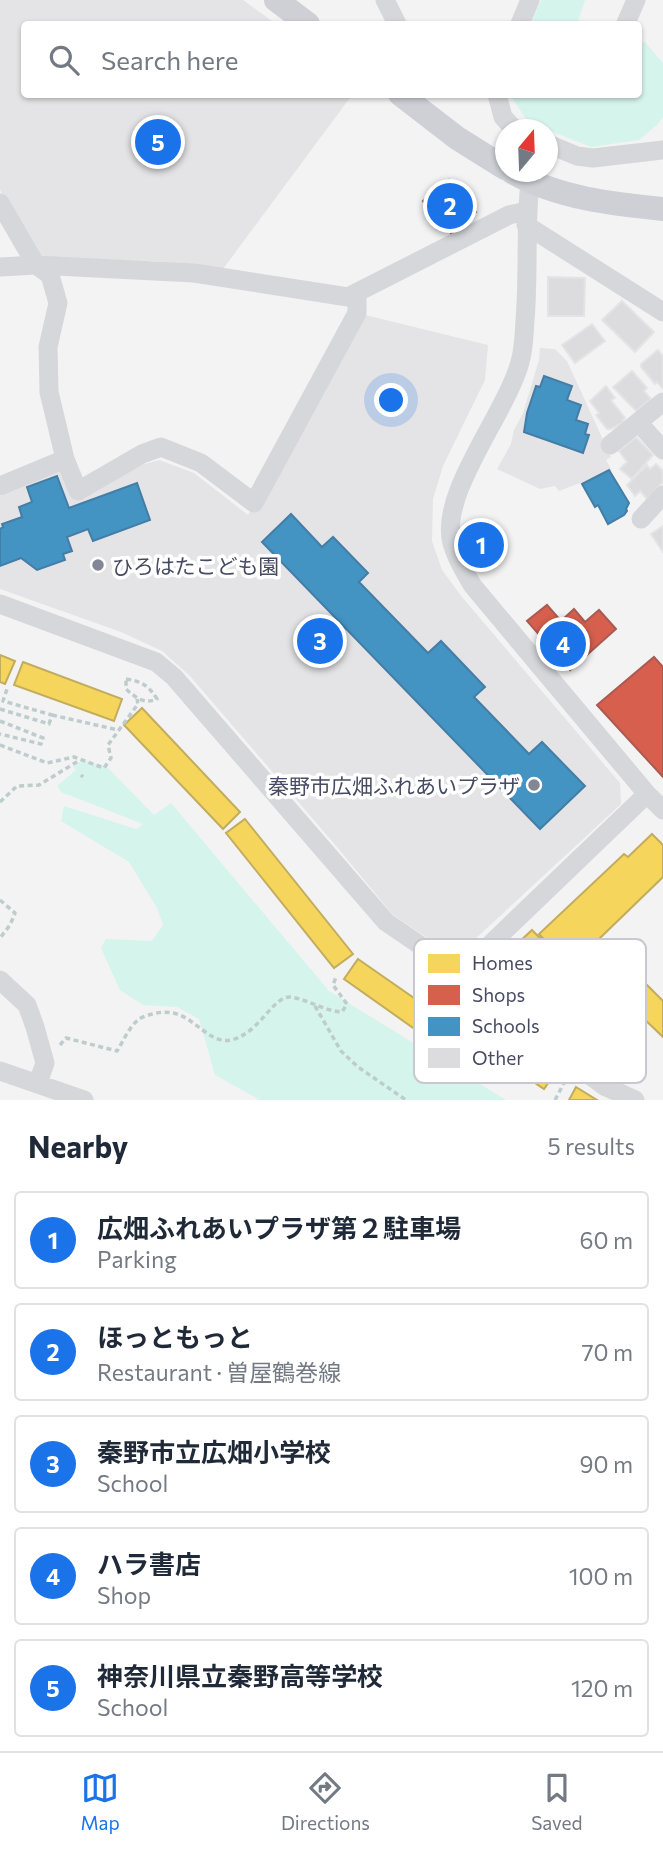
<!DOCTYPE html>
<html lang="en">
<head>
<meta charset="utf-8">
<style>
	:root { --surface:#fff; --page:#f2f2f3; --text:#1f2937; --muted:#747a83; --line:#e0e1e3; --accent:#1a73e8 }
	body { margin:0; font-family:Commissioner,"Noto Sans JP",sans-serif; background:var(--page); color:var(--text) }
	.compass { position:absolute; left:495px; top:119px; width:63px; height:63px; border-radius:50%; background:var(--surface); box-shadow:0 2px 5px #0004; rotate:19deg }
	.you { position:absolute; left:392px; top:401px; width:24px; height:24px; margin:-18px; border:5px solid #fff; border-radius:50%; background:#1a73e8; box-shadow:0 0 0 10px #1a73e833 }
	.badge { display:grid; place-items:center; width:46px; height:46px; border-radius:50%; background:var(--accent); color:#fff; font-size:23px; font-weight:700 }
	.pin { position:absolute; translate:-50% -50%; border:4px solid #fff; box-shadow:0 2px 7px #0006 }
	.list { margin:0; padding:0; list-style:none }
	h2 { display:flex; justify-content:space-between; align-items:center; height:91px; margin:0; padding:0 28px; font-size:30px }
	h2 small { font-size:23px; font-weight:400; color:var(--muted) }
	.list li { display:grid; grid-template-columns:46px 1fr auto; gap:21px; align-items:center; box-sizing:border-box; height:98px; margin:0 14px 14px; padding:0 14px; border:2px solid var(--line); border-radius:7px }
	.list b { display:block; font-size:26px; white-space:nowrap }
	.list p { margin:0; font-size:23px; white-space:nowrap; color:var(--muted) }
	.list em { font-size:23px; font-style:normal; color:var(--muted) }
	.icon { flex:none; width:38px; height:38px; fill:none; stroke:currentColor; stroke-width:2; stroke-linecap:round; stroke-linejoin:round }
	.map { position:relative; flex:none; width:663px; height:1100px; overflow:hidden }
	.search { position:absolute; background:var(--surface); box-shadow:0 2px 5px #0004; left:21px; right:21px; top:21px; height:77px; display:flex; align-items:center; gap:18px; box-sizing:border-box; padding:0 24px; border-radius:7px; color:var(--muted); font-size:26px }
	.sheet { height:651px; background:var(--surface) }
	nav { display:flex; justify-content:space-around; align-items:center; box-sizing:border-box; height:98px; border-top:2px solid var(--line); background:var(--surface); font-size:19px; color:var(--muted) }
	nav a { display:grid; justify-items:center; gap:4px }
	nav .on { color:var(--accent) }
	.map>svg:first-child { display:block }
	.education { fill:#e4e4e6 }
	.green { fill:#d5f4ec }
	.homes { fill:#f6d55c; stroke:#c2ac5e; stroke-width:2 }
	.shops { fill:#d6604d; stroke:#ab5a53; stroke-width:2 }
	.schools { fill:#4393c3; stroke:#447da6; stroke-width:2 }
	.building { fill:#dcdcdf; stroke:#e4e4e6; stroke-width:2 }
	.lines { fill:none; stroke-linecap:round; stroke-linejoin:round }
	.path { stroke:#bfcccd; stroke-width:3.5; stroke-dasharray:5 3.5; stroke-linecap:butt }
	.minor { stroke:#d6d7db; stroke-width:19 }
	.major { stroke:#ced0d6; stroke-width:24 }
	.poi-dot { fill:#838695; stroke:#fff; stroke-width:2.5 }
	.labels { text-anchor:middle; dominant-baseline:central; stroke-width:7; stroke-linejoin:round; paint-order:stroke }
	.poi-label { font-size:21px; fill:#474b62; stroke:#fff; text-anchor:start }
	.key { fill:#fff; stroke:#c8c9d0; stroke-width:2 }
	.key-label { font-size:19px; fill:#474b62 }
</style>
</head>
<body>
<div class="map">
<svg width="663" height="1100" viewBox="0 0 663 1100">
	<rect width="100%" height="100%" fill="#f3f3f3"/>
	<path class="education" d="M0 0H243L276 24H24V94L352 95 223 269 154 261 40 259 0 190Z
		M357 313 488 345 485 380 443 466 433 499 432 541 442 570 462 597 620 783 621 804 460 953 447 951 393 915 337 847 189 675 162 651 121 632 0 589V496L62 469 82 498 142 465 159 460 194 473 248 515Z
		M540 348 555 349 567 361 611 457 606 460 612 471 559 491 555 486 540 489 497 469 511 444 514 430 523 413 539 360Z"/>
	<path class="green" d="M541 0H585L577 24H531Z
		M645 42 663 63V117L658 124 639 140 591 147 528 122 510 95 638 94 639 44Z
		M82 760 107 767 154 815 171 803 329 991 506 1100H260L215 1075 199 1019 177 1007 143 1005 120 990 101 948 106 939 152 941 163 925 157 908 129 862 61 821 64 806 136 829 143 824 61 792 57 786 76 770 73 767Z"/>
	<path class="homes" d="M0 655 15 661 5 684 0 682Z
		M23 662 122 699 114 721 14 685Z
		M142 708 240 812 223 829 124 725Z
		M245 819 353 954 334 968 226 833Z
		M652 834 663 845V877L570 967 539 934 624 854 628 857Z
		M532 930 597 996 554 1037 514 995 519 991 500 972 508 964 502 958Z
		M358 959 447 1021 433 1042 344 979Z
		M634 972 663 1001V1037L615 991Z
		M476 1013 557 1070 544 1089 462 1033Z
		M576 1087 597 1100H569Z"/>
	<path class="shops" d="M449 180 476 212 451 233 423 201Z
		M547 605 561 621 574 609 585 622 599 610 616 629 570 670 527 621Z
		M654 657 663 667V777L597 705Z"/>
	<path class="schools" d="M544 376 572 386 567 400 581 405 576 420 588 424 585 434 589 435 583 453 524 432 527 413 536 386 540 387Z
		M609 470 629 503 626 509 627 511 624 515 608 524 598 505 595 507 582 484Z
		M57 476 69 508 137 483 150 520 93 541 88 529 67 537 72 551 63 554 65 560 37 570 21 558 0 566V529L3 527 2 524 22 517 19 507 32 502 27 487Z
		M291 514 322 547 333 537 368 573 359 582 428 653 441 641 485 687 474 697 529 754 542 742 585 786 540 829 262 542Z"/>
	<path class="building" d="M548 277 585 278 584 316H548Z
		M622 301 654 332 635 352 602 320Z
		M592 324 605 341 575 363 562 345Z
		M658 350 663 356V389L657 382 655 384 641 367V364Z
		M632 371 647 388 644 391 651 399 636 411 613 387Z
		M606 386 615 398 611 400 625 418 623 420 624 422 611 429H607L596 415 599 413 590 401Z
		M636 437 653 455 632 479 620 469 627 462 619 451Z
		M656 464 663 471V482L647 499 640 491 635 496 627 485 647 465 650 469Z
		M663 526V552L651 534Z"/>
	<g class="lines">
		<path class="path" d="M126 679C141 681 149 686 157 699 144 705 135 697 126 689Z
			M0 709 49 724 52 715 3 701 8 686
			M52 715 118 730
			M0 721 43 738 41 744 0 734
			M0 745 47 763 74 757 104 768 111 758 108 745 138 704 137 699
			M81 775 83 777
			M0 802 17 786 39 785 80 760
			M0 900 15 913 10 925 0 938
			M315 1006 341 1051 358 1067 406 1100
			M567 1037 574 1030 607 1062
			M60 1045 66 1038 117 1051C123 1042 129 1027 138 1020 141 1017 148 1015 153 1014 191 1003 203 1045 231 1040 259 1034 273 996 290 997 307 999 324 1011 342 1012L347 1004 333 985 336 977
			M555 1100 565 1081"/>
		<path class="minor" d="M385 0 397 24
			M626 23 636 0
			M520 24 530 0
			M497 94 503 117 515 130
			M548 144 577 156 593 158 663 150
			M530 182C525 228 529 274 525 320 524 334 524 349 520 362 506 414 439 493 452 543 456 559 465 572 473 586L647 794 663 810
			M0 203 36 265 50 275 58 303 48 347 49 392 65 459 78 491 142 454 161 447 201 463 254 503 357 313V292
			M526 225 663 312
			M0 267 36 265 194 273 348 297 509 215 527 211
			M638 422 663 450
			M610 445 663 402
			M0 486 65 459
			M641 519 663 495
			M0 604 156 662 174 677 386 922 455 969 476 990 604 1086 635 1100
			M455 969 477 957 647 794
			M0 980 27 1005 35 1027 45 1063 38 1083
			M0 1071 84 1100"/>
		<path class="major" d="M276 0 308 24
			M400 94 457 138 505 168
			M512 172C558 198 612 204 663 209"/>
	</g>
	<g class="poi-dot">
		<circle cx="98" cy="565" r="7"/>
		<circle cx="534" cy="785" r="7"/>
	</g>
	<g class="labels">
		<g class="poi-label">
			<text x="112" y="565">ひろはたこども園</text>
			<text x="520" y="785" text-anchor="end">秦野市広畑ふれあいプラザ</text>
		</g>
	</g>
	<rect x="414" y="939" width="232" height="144" rx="10" class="key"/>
	<rect x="428" y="954" width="32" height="19" fill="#f6d55c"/>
	<rect x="428" y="985" width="32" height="20" fill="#d6604d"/>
	<rect x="428" y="1017" width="32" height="19" fill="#4393c3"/>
	<rect x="428" y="1048" width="32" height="20" fill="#dcdcdf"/>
	<g class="key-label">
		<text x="472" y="970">Homes</text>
		<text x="472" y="1002">Shops</text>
		<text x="472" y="1033">Schools</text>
		<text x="472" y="1065">Other</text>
	</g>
</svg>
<svg class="compass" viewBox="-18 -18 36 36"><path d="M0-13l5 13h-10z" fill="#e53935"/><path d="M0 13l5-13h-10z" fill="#747a83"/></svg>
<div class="you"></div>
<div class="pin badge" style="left:481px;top:545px">1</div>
<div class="pin badge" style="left:450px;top:206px">2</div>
<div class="pin badge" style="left:320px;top:641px">3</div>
<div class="pin badge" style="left:563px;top:644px">4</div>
<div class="pin badge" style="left:158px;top:142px">5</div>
<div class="search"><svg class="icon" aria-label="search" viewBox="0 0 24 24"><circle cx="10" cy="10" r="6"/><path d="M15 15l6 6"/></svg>Search here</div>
</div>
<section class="sheet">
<h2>Nearby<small>5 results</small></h2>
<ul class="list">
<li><span class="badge">1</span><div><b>広畑ふれあいプラザ第２駐車場</b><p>Parking</p></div><em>60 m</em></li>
<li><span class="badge">2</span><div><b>ほっともっと</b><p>Restaurant · 曽屋鶴巻線</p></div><em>70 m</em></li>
<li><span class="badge">3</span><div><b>秦野市立広畑小学校</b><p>School</p></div><em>90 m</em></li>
<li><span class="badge">4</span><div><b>ハラ書店</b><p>Shop</p></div><em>100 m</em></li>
<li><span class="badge">5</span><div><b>神奈川県立秦野高等学校</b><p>School</p></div><em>120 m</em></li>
</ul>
</section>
<nav>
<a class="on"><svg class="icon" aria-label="map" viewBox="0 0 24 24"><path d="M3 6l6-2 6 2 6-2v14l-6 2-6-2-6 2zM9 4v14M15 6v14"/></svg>Map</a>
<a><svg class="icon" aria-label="directions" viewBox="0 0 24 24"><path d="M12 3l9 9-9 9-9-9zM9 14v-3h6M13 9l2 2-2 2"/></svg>Directions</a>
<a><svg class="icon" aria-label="saved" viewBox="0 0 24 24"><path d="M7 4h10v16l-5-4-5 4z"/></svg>Saved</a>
</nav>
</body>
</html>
